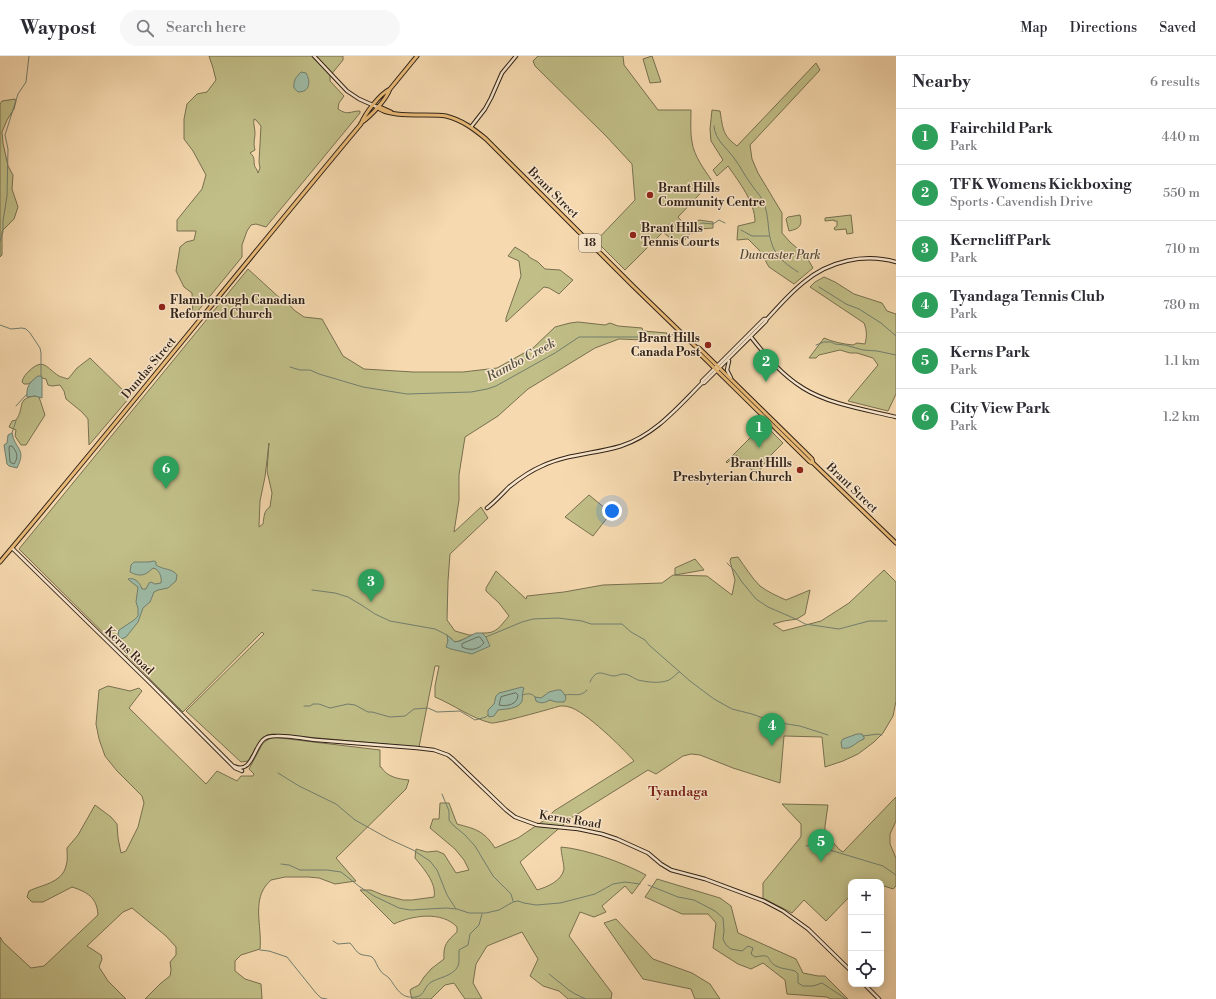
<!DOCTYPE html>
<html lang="en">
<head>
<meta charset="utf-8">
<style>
	:root { --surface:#fff; --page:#f7f7f7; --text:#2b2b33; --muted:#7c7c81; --line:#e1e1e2; --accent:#8f2418 }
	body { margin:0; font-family:"Libre Bodoni",serif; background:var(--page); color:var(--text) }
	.controls { position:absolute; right:12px; bottom:12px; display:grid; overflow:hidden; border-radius:8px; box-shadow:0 2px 10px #0003 }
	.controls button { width:36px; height:36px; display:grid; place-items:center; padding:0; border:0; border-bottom:1px solid var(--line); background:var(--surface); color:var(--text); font:20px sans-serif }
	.you { position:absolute; left:612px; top:455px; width:14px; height:14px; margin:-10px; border:3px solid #fff; border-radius:50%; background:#1a73e8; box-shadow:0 0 0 6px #1a73e833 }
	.badge { display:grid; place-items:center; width:26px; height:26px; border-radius:50%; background:var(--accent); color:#fff; font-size:13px; font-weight:700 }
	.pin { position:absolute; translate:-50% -33px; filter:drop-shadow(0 1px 2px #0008) }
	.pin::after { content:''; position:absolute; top:21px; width:14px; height:12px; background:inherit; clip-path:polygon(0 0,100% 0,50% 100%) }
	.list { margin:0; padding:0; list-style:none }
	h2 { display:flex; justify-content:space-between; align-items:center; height:52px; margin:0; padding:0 16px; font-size:17px }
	h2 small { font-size:13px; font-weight:400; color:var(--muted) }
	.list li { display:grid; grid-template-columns:26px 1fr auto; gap:12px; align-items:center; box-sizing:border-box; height:56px; padding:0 16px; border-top:1px solid var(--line) }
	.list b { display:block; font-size:15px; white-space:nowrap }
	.list p { margin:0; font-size:13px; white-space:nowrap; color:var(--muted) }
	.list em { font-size:13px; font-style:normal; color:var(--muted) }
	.icon { flex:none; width:22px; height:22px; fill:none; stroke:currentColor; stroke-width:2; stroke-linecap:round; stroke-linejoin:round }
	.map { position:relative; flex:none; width:896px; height:943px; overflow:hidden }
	header { display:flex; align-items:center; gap:24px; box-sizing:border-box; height:56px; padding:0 20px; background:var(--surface); border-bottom:1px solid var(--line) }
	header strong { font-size:19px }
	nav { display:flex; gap:22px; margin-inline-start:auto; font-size:14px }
	.search { width:280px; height:36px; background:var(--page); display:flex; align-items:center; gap:10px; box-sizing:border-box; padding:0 14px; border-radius:22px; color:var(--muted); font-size:15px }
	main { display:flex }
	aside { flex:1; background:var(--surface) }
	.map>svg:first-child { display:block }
	.green { fill:#c1be87; stroke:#787050; fill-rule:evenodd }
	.water { fill:#9ebba6; stroke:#727e6e }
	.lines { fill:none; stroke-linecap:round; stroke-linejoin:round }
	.shore { stroke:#666e60; stroke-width:1 }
	.stream { stroke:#727e6e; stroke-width:1 }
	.secondary-casing { stroke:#2f2219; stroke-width:4.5 }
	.primary-casing { stroke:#2f2219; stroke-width:5 }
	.secondary { stroke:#f9e6cb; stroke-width:2.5 }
	.primary { stroke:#ebbc78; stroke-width:3 }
	.poi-dot { fill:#8f2418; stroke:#f9e6cb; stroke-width:1.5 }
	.labels { text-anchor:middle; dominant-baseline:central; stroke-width:3; stroke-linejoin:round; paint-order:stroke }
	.shield { fill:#f9e6cb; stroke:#6c5d4e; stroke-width:1 }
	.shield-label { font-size:11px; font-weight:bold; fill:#2f2219 }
	.poi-label { font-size:12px; font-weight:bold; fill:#2f2219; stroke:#f9e6cb; text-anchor:start }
	.street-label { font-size:12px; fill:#2f2219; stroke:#f9e6cb }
	.park-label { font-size:12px; font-style:italic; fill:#544934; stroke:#f9e6cb }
	.water-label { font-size:13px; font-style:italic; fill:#505043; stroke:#f9e6cb }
	.neighbourhood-label { font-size:13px; font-weight:bold; fill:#7a1f14; stroke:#f9e6cb }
</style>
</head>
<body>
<header>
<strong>Waypost</strong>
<div class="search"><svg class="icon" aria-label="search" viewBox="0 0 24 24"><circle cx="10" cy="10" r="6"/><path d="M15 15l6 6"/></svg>Search here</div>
<nav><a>Map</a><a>Directions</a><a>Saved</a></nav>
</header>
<main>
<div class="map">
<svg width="896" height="943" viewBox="0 0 896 943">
	<rect width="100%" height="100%" fill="#f6d9af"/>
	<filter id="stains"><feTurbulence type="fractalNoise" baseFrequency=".005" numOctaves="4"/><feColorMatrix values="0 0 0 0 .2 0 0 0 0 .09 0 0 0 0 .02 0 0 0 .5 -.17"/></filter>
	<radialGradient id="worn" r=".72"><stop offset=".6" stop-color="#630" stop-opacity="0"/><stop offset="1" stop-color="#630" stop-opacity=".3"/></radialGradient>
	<path class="green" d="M209 0H343V4L330 20V25L344 40 339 47 338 53C348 60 350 55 360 55V57L266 171 256 168 251 169 247 175 242 189V201L193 261 192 237 184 231 176 215 180 191 186 186 194 184 196 175H177V164L202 133 206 119 193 95 184 83V63L187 48 197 38 207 36 216 24 213 12ZM254 63 256 64 261 70 259 106 260 112 258 117C258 116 256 112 255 111 253 106 256 101 250 97L255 94C253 86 255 83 255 77 255 72 253 68 254 63Z
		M538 0H623L624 9 658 54H691C691 64 690 76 692 86 694 100 704 113 712 125L678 161 686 170 694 168 699 164 713 166V172L700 173 694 177H690L684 185 677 188 663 176 625 214 596 185 635 144 632 108 606 80 535 10 533 5Z
		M652 0 661 26 650 27 643 3Z
		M816 7 820 14 750 89 752 103 758 117 782 157V177L790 186 806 200 813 212 794 228 769 211 760 195 748 183 737 184 738 170 755 166C755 146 739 126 728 110L717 120 713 114 723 104 711 85 710 73 712 54 720 55C723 72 722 79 737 90Z
		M15 43 16 45 14 53 7 64 2 76 3 87 8 110 13 119 12 133 18 151 14 163 2 175V199L0 201V48L2 45Z
		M800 159C803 170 799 173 789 175L786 163 788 161Z
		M851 159 853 177 847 178 846 173 835 174 834 172 837 170V165H834V164L825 165V162Z
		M515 191 528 199 529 201 538 206 545 213 560 214 573 224 559 238 549 232 544 231 506 266V262L521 220 519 205 508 200Z
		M248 213 282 244 284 243 294 254 304 261 322 263 343 300 364 313 413 316H463L497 312 533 292 555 271 570 267 578 266 605 269 610 267 618 270 642 272 643 275 667 277V285L619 283 595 292 528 333 498 360 465 381 459 419V444L454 476 481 451 488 462 450 498 448 525 447 564 455 575 469 579H474L459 585 455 586 448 580V586H464L484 579 482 577C497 578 500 570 509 560L499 547 486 535V532L496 515 526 543 527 540 564 536 603 529 662 527 673 519 707 520 732 539 735 524 730 505 731 502 738 501C745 511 752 522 760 530 768 536 777 540 786 544L810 534 805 558 797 563 784 565 773 568 783 575 821 565 849 547 884 514 896 526V645L893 660 883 677 874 686 858 698 843 705 825 711 822 681 784 680 780 727 733 712 700 699 691 698 683 700 656 718 648 714 571 762 520 806 537 834C547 831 562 825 564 813 564 808 561 797 561 791 586 793 624 807 646 819L632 838 625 830 602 850 606 856 594 861 580 856 569 880 612 937 611 943H568L559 935 543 930 530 920 538 903 522 876 487 890 476 908 473 927 482 943H465L454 927 445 929 431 943H412L410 935 411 933 419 929 424 921 431 913 444 903C443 889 447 885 457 876V871C442 855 413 859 394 868L360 834H371L383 839 403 844H412L434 841C437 827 423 812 415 802L416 793 427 796 437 795 444 798 456 817 469 814 464 804 455 793 430 772 433 763H439L440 747H449L457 768C476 773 484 775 495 792L518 782 546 763 554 755 634 705C624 693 584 654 569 651 567 650 563 650 560 650 550 653 497 668 491 667 471 662 454 649 435 641V630L439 610H435L419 691 273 678 267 679 262 682 248 705 241 706 186 655 264 578 262 576 183 656 19 493ZM269 387 267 415 272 437 270 451C264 454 264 461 263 468L259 471 260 445 265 421Z
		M824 221 835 226 854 238 882 247 887 255 896 258V338L888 355 848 345 878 309 873 302 857 297H850L840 294 819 299 816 302H809L824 282C833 286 843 288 853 289L857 287 865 288C867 280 867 275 864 267L810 231 815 226Z
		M90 302 130 341 89 389 88 363 82 356 66 343 64 335 60 329 52 330 48 329 46 323 42 322 41 320 28 328H24L22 326C23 321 26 318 29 315 44 301 46 312 59 320 61 321 65 322 68 323L77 312Z
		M35 340 39 341 45 359 26 389H21L15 380 16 374 9 371 12 365 16 364C25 352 16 342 35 340Z
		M764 368 783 387 767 403 757 419 736 399 727 407 726 406Z
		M589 439 611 457 593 480 565 461Z
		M695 503 704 514 675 519V512Z
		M108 630 130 635 139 632 142 635 129 652 206 728 217 715 237 725 241 720H253L254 718 249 713 263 687 272 681 380 694V711H381C387 721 398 723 409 724L406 733 336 802 356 825 335 828 319 822 308 821H285L271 824C268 827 265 830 263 834 254 851 262 874 260 893L241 899 235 905V915L245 923 261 928 262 943H145L161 927 170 920 171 914 170 906 176 899V891L166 880 132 852 123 856 87 890 101 899 102 903 99 911 108 925 126 943H0V881L3 886 31 912 44 910 98 859C97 841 87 836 72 831L43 846H32L27 841 29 835C41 829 62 827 66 810 68 805 67 798 67 792L78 779 95 749 111 761 117 768 118 782 121 797 126 795 138 771 144 747 142 740 117 715 105 700 99 683 96 668 99 634Z
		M896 741V765L890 778V788L896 802V830L893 833 881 829V826H851V839L826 865 804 844 792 857 763 842V827L800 782 801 780V768L782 748 828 749 825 770V778L840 794 843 796Z
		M657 823 720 842 731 850 738 877 796 903 803 917 818 920H825L848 943H830L827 941 787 938 785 924 763 907 751 913 738 908 713 892 716 867 708 858H682L645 841Z
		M616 863 653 903 692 917 710 928 720 943H695L691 933 643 923 604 867Z"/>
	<path class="water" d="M301 16 306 17C311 26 310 36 298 36L294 32C293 25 296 21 301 16Z
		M38 320H41L42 322V342L35 340 27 341C26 330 30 326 38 320Z
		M12 377C15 394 27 392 17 412L9 410 7 408 4 389 7 387 8 379Z
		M154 505 156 506V509C163 514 172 512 177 519L176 525 168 532 158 534 154 536 150 546 143 552 138 566 126 581 121 583 118 579 119 574 134 564 138 560V552L136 546 138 531 130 525 128 523C135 521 140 527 142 533H146L149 527 151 526 155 528 161 527C162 522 160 516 156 513L153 512C145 520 140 521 130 516L131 509 134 506H149Z
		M476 577H482L486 581 490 590 472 598 451 593 446 591 448 585 447 579 455 586 460 585Z
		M522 631 524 632C522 636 523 641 522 645 519 653 505 653 498 654L494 660 489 661 488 659V654L494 648 496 640 499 637Z
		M557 634H561L565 639 566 643 564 646H556L550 644C544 647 542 648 536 645L535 641 541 642 549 636Z
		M857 678H862L864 681V683C855 686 852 694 842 692L841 686 843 683Z"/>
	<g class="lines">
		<path class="shore" d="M10 390H12C17 396 19 401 14 408L10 406 9 392Z
			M478 581H480L484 587C478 594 470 595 462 591V588Z
			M516 637 518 639C518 648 507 651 499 649L501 641Z"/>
		<path class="stream" d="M714 70C715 84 726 91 734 102 740 110 745 120 751 128 754 133 759 138 762 143 766 150 767 159 768 166 770 193 776 202 798 216
			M660 169 663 171 670 168C683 173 690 177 702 167L713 168 719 164 725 167
			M741 174 752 180H769
			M0 185 3 176V165L7 140 8 93 5 79 18 38 26 26 29 0
			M819 231 846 248 859 253 881 267 896 280
			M0 269 11 273 22 272 26 273 30 277 40 292 41 297V320
			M816 289 824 286H831L835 288 845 289 863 294 877 295 896 299
			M290 311 300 314H310L319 318 363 331 407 338 471 336 487 333 496 330 555 297 579 281H641L673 279
			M16 350 27 338
			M12 377 16 365
			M727 507 734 514 742 526 756 543 768 551 798 564 805 568 839 573 869 565H887
			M312 534 335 537 348 541 363 550 375 558 390 565 435 573 447 579
			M486 581 522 566 533 563 558 562 582 565 591 568H622L631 576 645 584 649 589 690 625 714 643 732 653 752 658 774 666 800 670 828 679
			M590 626C597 611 603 619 614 620 617 620 620 618 623 618 629 618 633 622 638 624 647 626 660 628 669 624 673 622 676 618 679 616
			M522 639C527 638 531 636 535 641
			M565 639C573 637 580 642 587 634
			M304 650H310L313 648H319L330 652 348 648 355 649 368 656H372L390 661 405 660 414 653 428 652 437 656 460 655 475 664 486 661 488 659
			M863 680 878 678 882 679
			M278 717 299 730 336 748 355 764 389 783 413 794 430 805 437 814 447 839 456 853
			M442 738 449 755V764L454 770 465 779 475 790 493 820 511 838 513 845
			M806 790 813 789 883 810 896 819
			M281 808 289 809 300 814H327L341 816 360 831 374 840 399 852 410 854 446 852 457 853 469 857H486L499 854 513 846 518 845 524 847 536 849 560 847 595 838 613 828 625 826 640 828
			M648 829 678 841 694 844 715 855 723 862 724 875 723 883 726 889 731 893 742 895 748 890 753 892 751 898 755 901C774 897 765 904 776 910 781 913 790 913 795 915L798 918V927L803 930H813L822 927 846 943
			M333 885 338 888 350 887C354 891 356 896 360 898 364 900 369 899 372 901 376 904 377 911 380 914 382 918 386 919 389 922 397 932 400 943 416 941 426 939 423 930 433 925 442 921 458 918 459 906 459 902 459 898 459 894L468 889 470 878 479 869 482 858
			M260 894 269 895 287 901 316 937 321 942 327 943
			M549 918C554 922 559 926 564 930 570 936 579 940 586 943"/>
		<defs>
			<path id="secondary" d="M314 0 347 35 359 43 377 51
				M471 71 485 53 491 42 502 17 516 0
				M751 281C766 300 782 319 803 332 828 348 867 354 896 361
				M729 305 727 314 731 322
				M702 327H704L766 265 767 263C779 250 790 237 804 226 829 205 864 197 896 206
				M487 452C495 446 502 438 509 431 519 423 530 415 542 410 567 398 595 398 621 390 655 379 678 351 702 327V325L764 263H767
				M12 492 149 626 235 712 242 715
				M234 710C252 719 254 690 264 683 268 680 272 680 276 680 289 679 303 683 316 684 350 687 383 689 417 692L434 694 448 699 453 703 506 754 515 761 537 769 578 773 602 778 617 783 648 797 661 808 671 814 705 823 764 845 783 855 808 873 851 915
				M864 928 879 943"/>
			<path id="primary" d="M377 51C389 63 430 57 446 60 462 64 474 73 486 83L633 230 696 291 699 292 803 394 812 403 813 407
				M377 51 382 52 391 56
				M361 67C371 60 386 44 390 33L417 0
				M696 291 697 295 810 406 813 407 896 487
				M0 506C122 361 240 213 361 68 365 57 380 38 390 33"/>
		</defs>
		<use href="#secondary" class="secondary-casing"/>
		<use href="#primary" class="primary-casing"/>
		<use href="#secondary" class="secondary"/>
		<use href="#primary" class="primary"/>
	</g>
	<g class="poi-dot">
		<circle cx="650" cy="139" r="4"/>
		<circle cx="633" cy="179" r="4"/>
		<circle cx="162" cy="251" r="4"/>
		<circle cx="708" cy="289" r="4"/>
		<circle cx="800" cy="414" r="4"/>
	</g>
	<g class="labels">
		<rect class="shield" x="579" y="178" width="22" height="18" rx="3"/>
		<g class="shield-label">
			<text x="590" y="187">18</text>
		</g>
		<g class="poi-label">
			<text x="658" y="132">Brant Hills<tspan x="658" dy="14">Community Centre</tspan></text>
			<text x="641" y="172">Brant Hills<tspan x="641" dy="14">Tennis Courts</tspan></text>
			<text x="170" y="244">Flamborough Canadian<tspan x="170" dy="14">Reformed Church</tspan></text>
			<text x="700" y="282" text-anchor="end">Brant Hills<tspan x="700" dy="14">Canada Post</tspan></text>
			<text x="792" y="407" text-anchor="end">Brant Hills<tspan x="792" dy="14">Presbyterian Church</tspan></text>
		</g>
		<g class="street-label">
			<text transform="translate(553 137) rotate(45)">Brant Street</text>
			<text transform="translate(149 312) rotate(-50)">Dundas Street</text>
			<text transform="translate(852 432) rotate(44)">Brant Street</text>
			<text transform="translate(129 595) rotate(44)">Kerns Road</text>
			<text transform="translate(570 764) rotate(9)">Kerns Road</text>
		</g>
		<g class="park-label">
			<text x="780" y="199">Duncaster Park</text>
		</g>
		<g class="water-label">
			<text transform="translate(521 304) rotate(-28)">Rambo Creek</text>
		</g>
		<g class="neighbourhood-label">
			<text x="678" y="736">Tyandaga</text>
		</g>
	</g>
	<rect width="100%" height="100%" filter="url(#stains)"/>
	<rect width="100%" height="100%" fill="url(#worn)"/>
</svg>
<div class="controls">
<button>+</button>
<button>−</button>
<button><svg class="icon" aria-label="locate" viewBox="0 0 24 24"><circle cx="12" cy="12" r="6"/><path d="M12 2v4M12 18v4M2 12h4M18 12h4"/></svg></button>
</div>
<div class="you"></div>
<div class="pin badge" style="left:759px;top:392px;background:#2e9e5b">1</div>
<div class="pin badge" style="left:766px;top:326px;background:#2e9e5b">2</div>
<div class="pin badge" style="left:371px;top:546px;background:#2e9e5b">3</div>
<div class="pin badge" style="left:772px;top:690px;background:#2e9e5b">4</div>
<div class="pin badge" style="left:821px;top:806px;background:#2e9e5b">5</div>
<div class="pin badge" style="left:166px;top:433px;background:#2e9e5b">6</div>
</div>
<aside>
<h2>Nearby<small>6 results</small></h2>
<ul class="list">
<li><span class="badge" style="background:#2e9e5b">1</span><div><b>Fairchild Park</b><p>Park</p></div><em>440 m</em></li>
<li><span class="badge" style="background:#2e9e5b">2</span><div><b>TFK Womens Kickboxing</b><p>Sports · Cavendish Drive</p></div><em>550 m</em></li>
<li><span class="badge" style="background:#2e9e5b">3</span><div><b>Kerncliff Park</b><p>Park</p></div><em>710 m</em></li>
<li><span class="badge" style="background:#2e9e5b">4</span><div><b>Tyandaga Tennis Club</b><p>Park</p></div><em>780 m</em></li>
<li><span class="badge" style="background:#2e9e5b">5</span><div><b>Kerns Park</b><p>Park</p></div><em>1.1 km</em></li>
<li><span class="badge" style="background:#2e9e5b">6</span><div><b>City View Park</b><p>Park</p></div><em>1.2 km</em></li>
</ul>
</aside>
</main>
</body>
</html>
